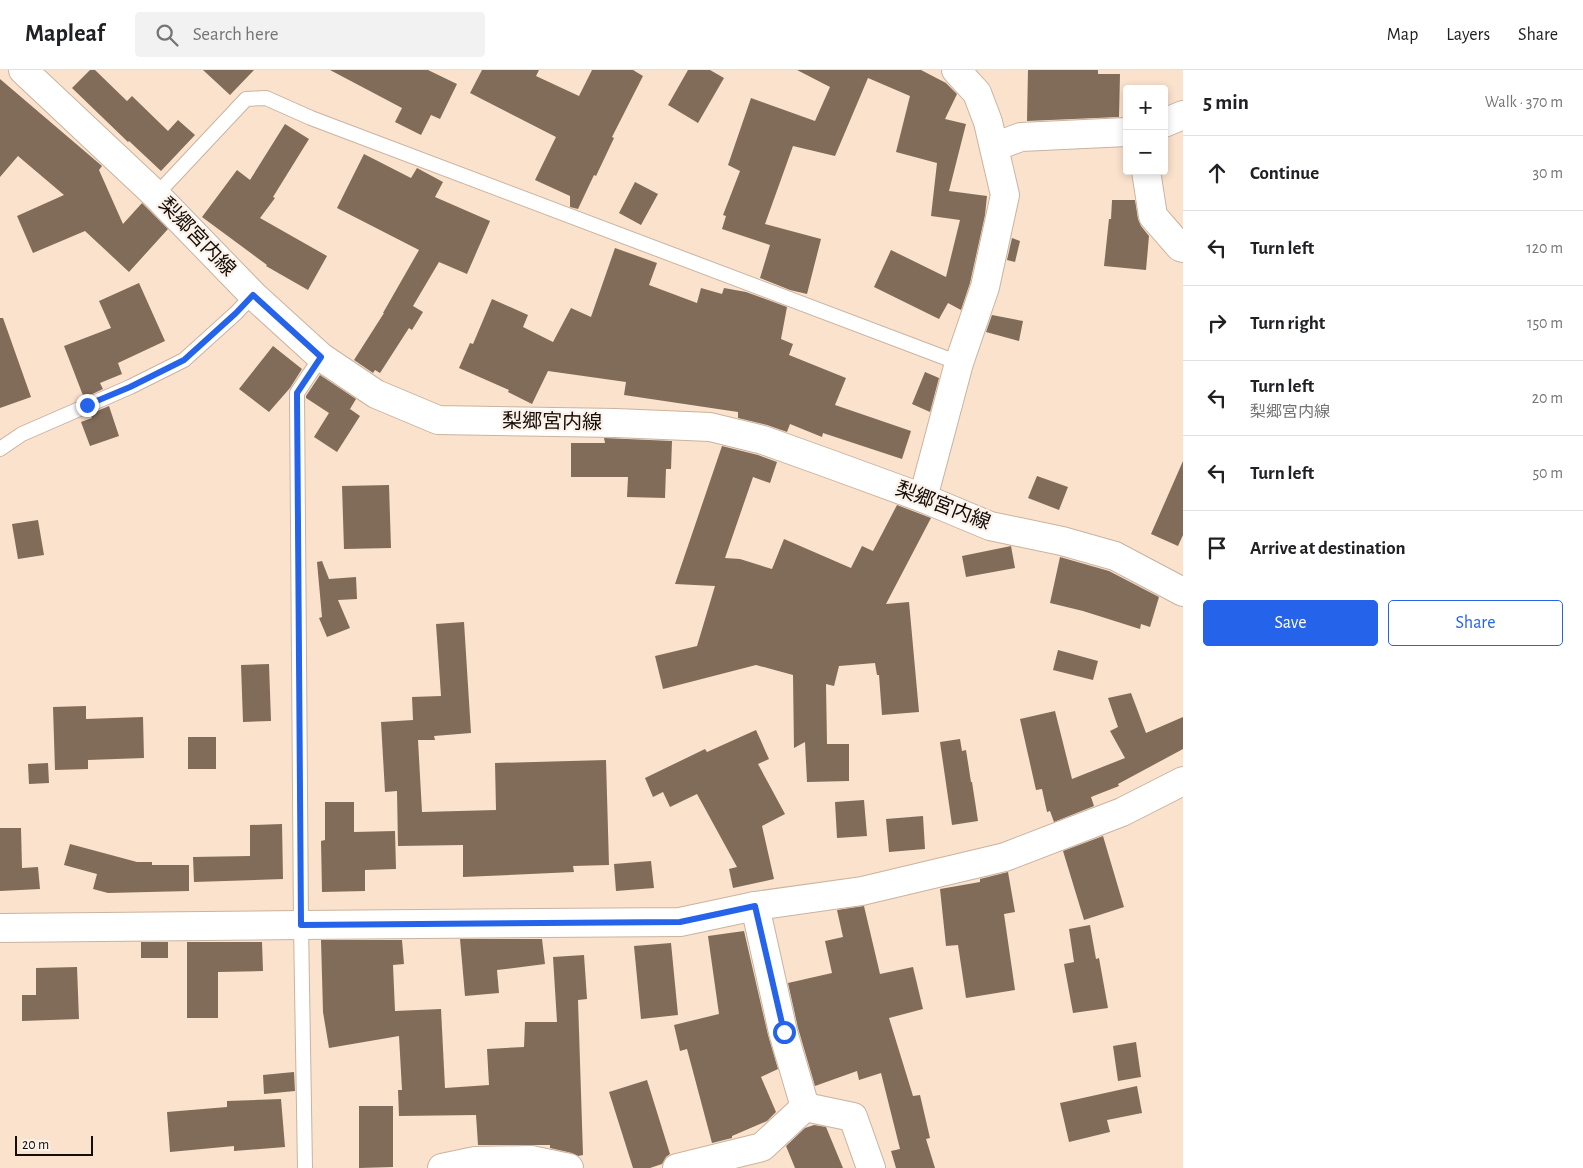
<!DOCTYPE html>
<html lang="en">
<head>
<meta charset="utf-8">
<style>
	:root { --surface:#fff; --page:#f2f2f2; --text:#202124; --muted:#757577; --line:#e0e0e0; --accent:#2563eb }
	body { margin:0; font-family:"Alegreya Sans","Noto Sans JP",sans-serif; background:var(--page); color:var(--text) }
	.controls { position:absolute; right:15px; top:15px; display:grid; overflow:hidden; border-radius:5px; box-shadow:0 2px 8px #0003 }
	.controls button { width:45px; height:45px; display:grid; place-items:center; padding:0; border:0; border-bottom:1px solid var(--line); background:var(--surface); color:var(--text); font:25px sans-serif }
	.scale { position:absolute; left:15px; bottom:12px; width:78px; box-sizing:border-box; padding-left:5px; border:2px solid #150d07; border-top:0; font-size:14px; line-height:18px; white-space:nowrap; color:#150d07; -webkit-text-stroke:4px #fcf2ea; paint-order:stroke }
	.stop { position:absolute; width:15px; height:15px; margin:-11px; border:4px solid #2563eb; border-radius:50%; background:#fff }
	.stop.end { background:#2563eb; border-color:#fff; box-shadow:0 1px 5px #0008 }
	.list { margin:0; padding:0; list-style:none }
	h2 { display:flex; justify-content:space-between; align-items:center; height:65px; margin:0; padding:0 20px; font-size:21px }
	h2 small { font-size:16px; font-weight:400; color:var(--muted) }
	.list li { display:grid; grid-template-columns:32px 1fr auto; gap:15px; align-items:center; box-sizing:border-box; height:75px; padding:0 20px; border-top:1px solid var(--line) }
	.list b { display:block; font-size:19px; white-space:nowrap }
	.list p { margin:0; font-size:16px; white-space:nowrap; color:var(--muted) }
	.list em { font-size:16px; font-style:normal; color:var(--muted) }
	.actions { display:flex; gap:10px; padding:15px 20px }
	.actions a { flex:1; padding:11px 0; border:1px solid var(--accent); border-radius:5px; text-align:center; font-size:18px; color:var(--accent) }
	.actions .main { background:var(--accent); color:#fff }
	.icon { flex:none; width:28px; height:28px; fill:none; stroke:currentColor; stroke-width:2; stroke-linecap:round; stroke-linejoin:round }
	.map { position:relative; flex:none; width:1183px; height:1098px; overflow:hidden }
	header { display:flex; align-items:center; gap:30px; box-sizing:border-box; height:70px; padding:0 25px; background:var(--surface); border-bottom:1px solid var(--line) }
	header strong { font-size:24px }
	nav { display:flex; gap:28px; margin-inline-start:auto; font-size:18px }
	.search { width:350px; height:45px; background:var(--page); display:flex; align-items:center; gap:12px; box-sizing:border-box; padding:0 18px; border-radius:5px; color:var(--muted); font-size:19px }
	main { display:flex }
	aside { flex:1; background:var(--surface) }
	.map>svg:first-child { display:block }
	.building { fill:#816c59 }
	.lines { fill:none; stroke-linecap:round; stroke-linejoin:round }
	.lane-casing { stroke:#cab39f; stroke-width:16 }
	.street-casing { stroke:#cab39f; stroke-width:30 }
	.secondary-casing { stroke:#cab39f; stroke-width:30 }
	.lane { stroke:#fff; stroke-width:14 }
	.street { stroke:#fff; stroke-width:28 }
	.secondary { stroke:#fff; stroke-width:28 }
	.route { stroke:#2563eb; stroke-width:6 }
	.labels { text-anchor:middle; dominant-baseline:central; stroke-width:4.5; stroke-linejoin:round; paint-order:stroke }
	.street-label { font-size:20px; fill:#150d07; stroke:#fcf2ea }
</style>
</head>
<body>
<header>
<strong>Mapleaf</strong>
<div class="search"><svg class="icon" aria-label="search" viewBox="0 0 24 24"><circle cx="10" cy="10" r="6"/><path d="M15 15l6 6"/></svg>Search here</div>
<nav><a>Map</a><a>Layers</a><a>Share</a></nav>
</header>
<main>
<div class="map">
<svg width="1183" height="1098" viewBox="0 0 1183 1098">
	<rect width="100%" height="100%" fill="#fae2cd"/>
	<path class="building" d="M90 0H95L127 31 132 26 168 61 178 50 195 65 161 101 129 71 128 72 72 18Z
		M203 0H254L230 25Z
		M330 0H428L457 14 440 49 431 45 421 65 395 52 402 38Z
		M482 0H539L536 6 579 26 592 0H633L643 6 612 67 614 68 596 106 594 105 578 139 570 137V126L535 110 556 67 470 23Z
		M688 0H710L724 8 698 53 668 35Z
		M797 0H921L946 13 957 24 945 49 966 54 949 121 987 126 985 145 970 213 961 240 948 233 939 249 874 217 891 180 946 207 960 150 931 146 937 93 896 82 910 26 868 8 835 86 793 76 765 154 821 169 807 224 790 220 760 208 770 175 722 159 726 146 723 145 740 101 728 95 751 28 815 51 830 17Z
		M1028 0H1098V4H1120L1119 47 1027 51Z
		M0 9 102 96 99 100 123 154 142 133 168 159 129 202 85 161 33 183 17 146 64 125 18 86 0 107Z
		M285 54 309 69 273 127 275 128 260 148 327 186 308 220 266 196 267 195 202 147 237 100 250 110Z
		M364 84 411 108 417 98 443 112 435 127 490 151 467 204 439 192 413 236 423 242 412 260 409 258 380 303 375 300 373 303 354 290 384 243H383L419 180 337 138Z
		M635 112 658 124 641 155 619 143Z
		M1112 130H1135L1138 149 1141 156 1149 166 1146 200 1104 196 1109 149H1111Z
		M1012 168 1020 171 1015 192 1007 190Z
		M615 178 657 193 649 215 697 233 701 218 722 224 724 218 746 222 787 237 781 269 793 274 789 285 846 308 835 335 911 361 902 389 823 363 822 367 790 354 787 362 767 355 738 348V342L624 325 626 312 548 301 532 334 508 322 509 320 459 298 470 273 473 274 492 229 528 245 523 257 553 272 571 238 591 247Z
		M139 213 165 271 118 293 122 304 100 313 103 319 84 328 64 276 111 258 99 231Z
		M992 245 1023 251 1019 271 986 262Z
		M0 248H3L31 327 0 338Z
		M273 276 302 299 290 318 269 342 239 319Z
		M925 302 939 308 930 342 912 334Z
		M320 305 356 329 350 339 360 346 337 382 314 367 329 343 306 328V326Z
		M109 336 119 366 90 376 81 352 92 348 90 344Z
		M604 368 672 371 671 399H666L665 428 627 427 628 407H571V373H605Z
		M722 376 758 385 777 392 770 413 753 407 725 488 740 489 772 499 784 469 851 498 862 476 873 481 897 435 931 448 886 534 909 532 919 642 882 645 879 605H877L875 593 839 596 834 616 826 614 827 674H849V711L807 712 805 672 794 678 793 605 756 595 663 619 655 586 697 576 715 516 675 514Z
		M1183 391V465L1178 476 1151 464Z
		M1037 406 1068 417 1059 440 1028 428Z
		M389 415 391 478 344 479 342 416Z
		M38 450 44 485 18 489 12 454Z
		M1011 476 1015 498 966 507 962 486Z
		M1060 487 1109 501 1159 527 1150 557 1141 554 1140 559 1083 541 1050 533Z
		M322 491 329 509 356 507 357 529 338 530 350 558 327 567 319 548 322 547 317 492Z
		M464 552 471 663 434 666 435 670H418L422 742 496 740 495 693 606 690 609 795 573 796 574 802 463 807V775L398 776 397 721 385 722 381 652 413 650 412 627 441 626 436 554Z
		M1058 580 1098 591 1093 610 1053 600Z
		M269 594 271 651 243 652 241 595Z
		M1131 623 1146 663 1183 647V679L1118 714 1119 716 1091 727 1094 736 1054 752 1050 741 1047 742 1042 719 1036 720 1020 649 1055 641 1072 709 1125 688 1110 661 1118 657 1108 628Z
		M86 636V649L143 647 144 688 88 690V699L55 700 53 637Z
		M756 660 769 689 758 694 785 744 762 756 774 809 733 818 729 799 737 797 697 724 670 737 663 722 653 727 645 708 705 679 707 682Z
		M188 667H216V699H188Z
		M960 669 962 681 966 680 971 712H972L978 751 952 755 940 672Z
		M48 693 49 713 29 714 28 694Z
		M864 730 867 766 837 768 835 732Z
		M325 732H354V762L395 761 396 799 365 800V821L322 822 321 771 325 770Z
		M923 746 925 779 889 782 886 749Z
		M282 754 283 809 194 812 193 787 250 786V755Z
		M0 758H21L22 798 38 797 40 819 0 821Z
		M1103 766 1124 837 1084 850 1063 781Z
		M70 774 137 792H152V795H189V821L108 823 93 819 97 804 64 795Z
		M651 791 654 818 616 821 614 794Z
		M1008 802 1015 842 1004 844 1015 920 966 928 958 875 946 876 940 819 980 812V809Z
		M864 836 880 904 913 897 923 939 889 948 913 1026 920 1025 930 1068 926 1069 935 1098H896L891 1081 900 1079 881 1003 859 1010 857 1001 815 1016 798 958 788 913 832 903 825 871 843 867 837 840Z
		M1090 855 1096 889 1099 888 1108 938 1073 943 1064 894 1074 892 1069 859Z
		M744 861 768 965 778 999 761 1007 776 1042 767 1051 732 1066V1068L712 1073 687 979 680 981 674 955 719 944 708 866Z
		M460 869H542L545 894 497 900 499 923 465 926Z
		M321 870H402L404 894 393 895 395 941 441 939 445 1018 489 1015 487 979 524 977 525 952H557L553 887 584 885 587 929 578 930 583 1085 578 1086 572 1083 550 1078V1075H478L476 1045 399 1046 398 1020H402L399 966 329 978 323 942Z
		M141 872H168V888H141Z
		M187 872H262L263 901 218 902V948H187Z
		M671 873 678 945 641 949 634 876Z
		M77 897 79 949 22 951V925H36V898Z
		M1136 972 1141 1007 1118 1011 1113 976Z
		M294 1002 295 1021 264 1024 263 1005Z
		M647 1010 670 1084 666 1087 662 1094 650 1098H633L609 1022Z
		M1137 1016 1142 1043 1107 1050 1110 1062 1069 1072 1060 1033Z
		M281 1029 285 1077 234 1081V1076L170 1082 167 1042 227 1037V1031Z
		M359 1036H393V1097L359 1098Z
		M814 1055 826 1057 843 1098H795L786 1076 805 1058Z"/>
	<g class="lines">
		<defs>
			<path id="lane" d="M156 125 246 29 266 28 311 48 959 293
				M0 379 22 364 130 317 184 290 236 243 253 225
				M305 1098 301 855 297 323 321 287"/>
			<path id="street" d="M1164 53 1183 45
				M994 77 1021 67 1127 62
				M1146 101 1153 146 1180 177 1183 178
				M923 428 959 293 985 217 1005 125 988 52 977 23 956 0
				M755 836 783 962 805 1037 853 1047 871 1098
				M0 858 301 855
				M442 1098 475 1091 531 1090 569 1098
				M677 1098 762 1077 805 1037"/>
			<path id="secondary" d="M23 0 156 125 253 225 321 287 376 324 438 350 616 353 710 357 763 370 830 394 923 428 990 456 1062 471 1115 486 1183 522
				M301 855 680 852 755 836 862 821 1005 787 1122 742 1183 711"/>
		</defs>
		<use href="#lane" class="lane-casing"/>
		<use href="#street" class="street-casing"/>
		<use href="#secondary" class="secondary-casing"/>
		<use href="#lane" class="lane"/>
		<use href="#street" class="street"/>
		<use href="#secondary" class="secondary"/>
	</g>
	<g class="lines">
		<path class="route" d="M87 335 130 317 184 290 236 243 253 225 321 287 297 323 301 855 680 852 755 836 784 962"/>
	</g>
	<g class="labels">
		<g class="street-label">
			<text transform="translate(197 167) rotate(46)">梨郷宮内線</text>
			<text transform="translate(552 352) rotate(1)">梨郷宮内線</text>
			<text transform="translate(943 436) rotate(21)">梨郷宮内線</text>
		</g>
	</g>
</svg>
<div class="controls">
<button>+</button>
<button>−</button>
</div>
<div class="scale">20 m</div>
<div class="stop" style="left:784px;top:962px"></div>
<div class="stop end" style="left:87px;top:335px"></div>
</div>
<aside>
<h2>5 min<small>Walk · 370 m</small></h2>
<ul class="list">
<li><svg class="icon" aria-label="ahead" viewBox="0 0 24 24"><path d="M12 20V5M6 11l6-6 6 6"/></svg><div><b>Continue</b></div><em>30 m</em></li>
<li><svg class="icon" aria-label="left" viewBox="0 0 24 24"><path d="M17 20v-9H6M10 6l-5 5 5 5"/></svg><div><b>Turn left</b></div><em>120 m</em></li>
<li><svg class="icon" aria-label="right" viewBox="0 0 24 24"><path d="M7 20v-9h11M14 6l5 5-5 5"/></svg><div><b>Turn right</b></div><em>150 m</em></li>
<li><svg class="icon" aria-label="left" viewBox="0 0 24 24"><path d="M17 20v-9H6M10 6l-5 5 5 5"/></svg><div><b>Turn left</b><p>梨郷宮内線</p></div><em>20 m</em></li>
<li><svg class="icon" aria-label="left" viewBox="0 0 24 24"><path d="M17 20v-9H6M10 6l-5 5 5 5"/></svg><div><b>Turn left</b></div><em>50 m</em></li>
<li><svg class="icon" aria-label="arrive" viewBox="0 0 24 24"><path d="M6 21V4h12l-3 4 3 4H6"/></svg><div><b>Arrive at destination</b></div></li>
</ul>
<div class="actions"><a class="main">Save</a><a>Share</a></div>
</aside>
</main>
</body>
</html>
